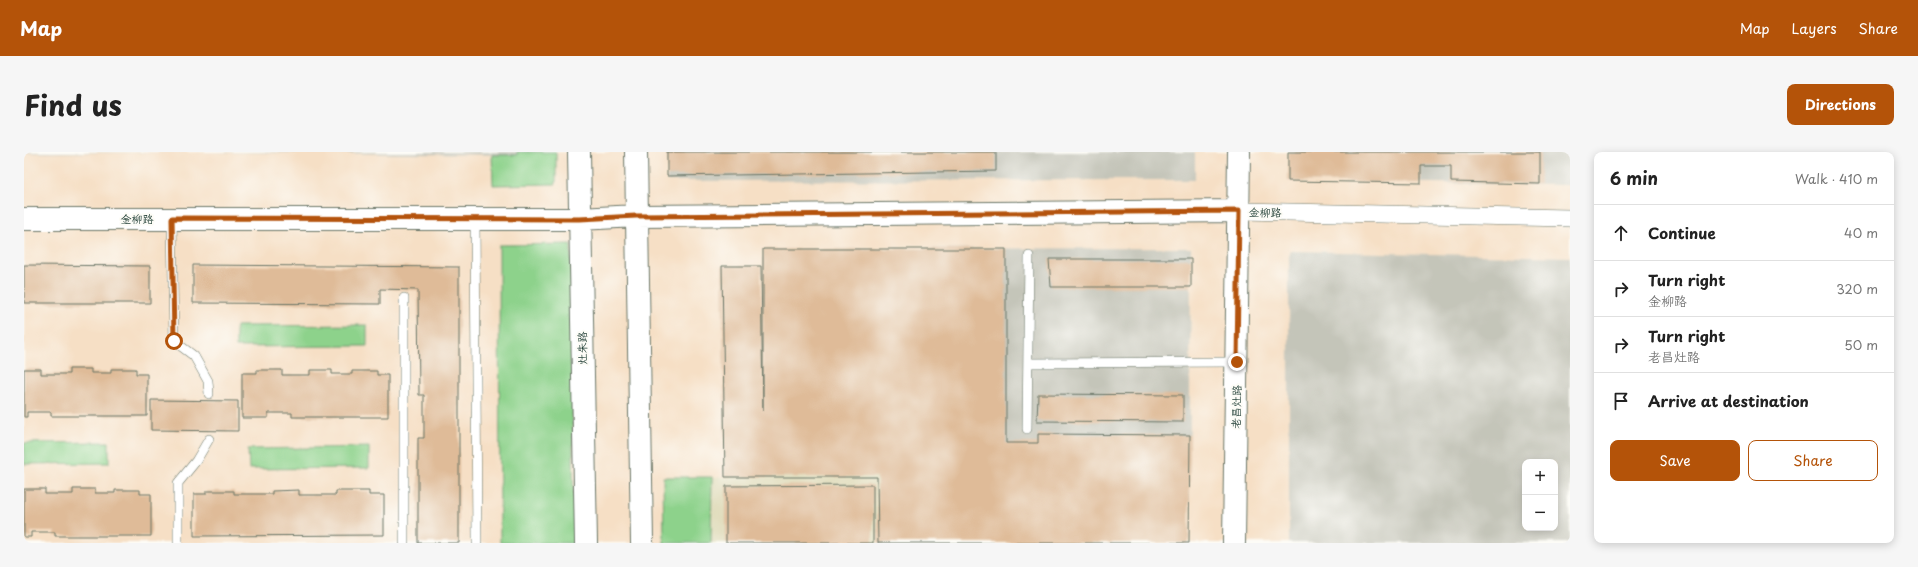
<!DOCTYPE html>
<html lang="en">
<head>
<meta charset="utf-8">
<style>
	:root { --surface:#fff; --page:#f6f6f6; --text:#222; --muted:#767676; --line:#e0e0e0; --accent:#b45309 }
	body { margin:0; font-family:"Playpen Sans","LXGW WenKai TC",sans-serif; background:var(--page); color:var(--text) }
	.controls { position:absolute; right:12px; bottom:12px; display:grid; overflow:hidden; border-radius:8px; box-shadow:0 2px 10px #0003 }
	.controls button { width:36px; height:36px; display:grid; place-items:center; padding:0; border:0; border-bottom:1px solid var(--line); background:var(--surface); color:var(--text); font:20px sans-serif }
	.stop { position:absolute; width:12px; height:12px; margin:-9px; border:3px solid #b45309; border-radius:50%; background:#fff }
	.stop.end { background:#b45309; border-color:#fff; box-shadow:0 1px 4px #0008 }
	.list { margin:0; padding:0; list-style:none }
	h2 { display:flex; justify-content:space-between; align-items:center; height:52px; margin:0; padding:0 16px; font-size:17px }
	h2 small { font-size:13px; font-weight:400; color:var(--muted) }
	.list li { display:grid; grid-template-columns:26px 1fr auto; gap:12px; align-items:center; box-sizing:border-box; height:56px; padding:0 16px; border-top:1px solid var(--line) }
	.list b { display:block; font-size:15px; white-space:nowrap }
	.list p { margin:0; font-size:13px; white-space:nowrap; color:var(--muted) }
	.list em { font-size:13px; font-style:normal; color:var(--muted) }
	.actions { display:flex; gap:8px; padding:12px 16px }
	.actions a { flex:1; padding:9px 0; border:1px solid var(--accent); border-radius:8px; text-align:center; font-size:14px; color:var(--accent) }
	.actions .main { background:var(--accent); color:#fff }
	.icon { flex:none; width:22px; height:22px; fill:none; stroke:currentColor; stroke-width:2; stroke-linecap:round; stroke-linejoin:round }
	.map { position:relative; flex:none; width:1546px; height:391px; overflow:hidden; border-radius:8px }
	header { display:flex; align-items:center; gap:24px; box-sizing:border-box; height:56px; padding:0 20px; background:var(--accent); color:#fff }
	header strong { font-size:19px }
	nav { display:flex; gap:22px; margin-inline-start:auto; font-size:14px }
	.intro { display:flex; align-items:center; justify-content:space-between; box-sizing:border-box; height:96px; padding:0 24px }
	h1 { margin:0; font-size:28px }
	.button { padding:10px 18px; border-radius:8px; background:var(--accent); color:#fff; font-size:14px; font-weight:700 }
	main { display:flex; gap:24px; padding:0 24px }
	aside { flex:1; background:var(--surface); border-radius:8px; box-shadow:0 2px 10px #0003 }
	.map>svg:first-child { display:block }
	.built { fill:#e0dcbb }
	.industrial { fill:#c4c5b9; fill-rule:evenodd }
	.green { fill:#8dd28b; stroke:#568860 }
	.building { fill:#dfbb98 }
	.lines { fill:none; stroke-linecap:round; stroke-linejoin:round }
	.lane-casing { stroke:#6a7667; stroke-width:10 }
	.street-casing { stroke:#6a7667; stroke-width:18 }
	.secondary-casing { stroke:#6a7667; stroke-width:24 }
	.lane { stroke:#fff; stroke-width:9 }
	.street { stroke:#fff; stroke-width:17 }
	.secondary { stroke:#fff; stroke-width:22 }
	.route { stroke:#b45309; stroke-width:5 }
	.labels { text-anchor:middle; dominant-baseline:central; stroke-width:4; stroke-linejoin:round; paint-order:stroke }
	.street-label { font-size:11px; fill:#1f3d34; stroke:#fdfcf7 }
</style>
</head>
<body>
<header>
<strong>Map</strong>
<nav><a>Map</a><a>Layers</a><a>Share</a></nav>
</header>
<div class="intro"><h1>Find us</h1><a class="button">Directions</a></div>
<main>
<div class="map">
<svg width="1546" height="391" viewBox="0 0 1546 391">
	<rect width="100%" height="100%" fill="#fdfcf7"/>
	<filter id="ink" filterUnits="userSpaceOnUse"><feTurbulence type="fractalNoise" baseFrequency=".025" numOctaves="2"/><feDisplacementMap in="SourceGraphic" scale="8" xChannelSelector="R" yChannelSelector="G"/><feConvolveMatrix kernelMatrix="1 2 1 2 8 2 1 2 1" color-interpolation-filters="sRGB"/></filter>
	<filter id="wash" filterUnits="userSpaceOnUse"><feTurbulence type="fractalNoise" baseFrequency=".012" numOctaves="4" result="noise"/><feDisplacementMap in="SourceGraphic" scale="16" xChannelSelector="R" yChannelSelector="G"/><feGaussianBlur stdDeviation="0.9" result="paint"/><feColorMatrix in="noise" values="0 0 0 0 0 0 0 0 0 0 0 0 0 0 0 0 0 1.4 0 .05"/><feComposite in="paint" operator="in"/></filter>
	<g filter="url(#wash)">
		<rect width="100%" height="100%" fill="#f6dfc5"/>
		<path class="built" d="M853 324 854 391H687L688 325Z"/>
		<path class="industrial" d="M0 0H493V3L167 0 0 1Z
			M643 0H1171V28L643 29Z
			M1264 0H1546V33L1264 29Z
			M1167 96 1165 391H854L853 324 739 325V97Z
			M1265 99 1546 105V391H1265ZM1501 310H1531V376H1501Z"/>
		<path class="green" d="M493 0H532V32L469 33 468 3H493Z
			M547 92 550 391H476L475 93Z
			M343 173V194L212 195V174Z
			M85 290V311L0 312V291Z
			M345 295V316L225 317 224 297Z
			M639 325H688L687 391H640Z"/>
		<g id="blocks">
			<path class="building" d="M643 0H972V19L643 24Z
				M1264 0H1516V32L1427 30V14H1397V31L1264 29Z
				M739 97H982V291H1014V282L1166 283 1165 391H854L853 325H701L698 114H737L739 259Z
				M1025 107H1167V135H1027Z
				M0 113 126 114V151H0Z
				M169 113 435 115V391H394V286H400V243H395L394 138 356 137V152L169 151Z
				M0 217H17V222H45V217H67V221H87V217H112V222H123V264H27V260H3V265H0Z
				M233 218H258V223H286V218H308V222H328V219H353V223H364V265H268V261H244V266H218V221H233Z
				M1014 242 1159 243V270L1013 269Z
				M127 248 214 249V279L127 278Z
				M849 333V391H702V334Z
				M0 337H21V342H49V337H71V341H91V338H116V342H127V384H31V380H7V385H0Z
				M275 338V343H312V339H345V343H360V383L170 384V342H182V339H210V342H248V339Z"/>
		</g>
	</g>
	<g filter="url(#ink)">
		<use href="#blocks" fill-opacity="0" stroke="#6a7667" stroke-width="1"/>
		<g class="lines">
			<defs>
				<path id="lane" d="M451 66 453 391
					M148 67 150 189 170 204 184 229 185 242
					M380 146V391
					M1004 211 1213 210
					M1003 277 1005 104
					M154 391V331L172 309 185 287"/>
				<path id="street" d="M1215 59 1546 66"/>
				<path id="secondary" d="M555 0 562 391
					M612 0 618 391
					M0 67H556L612 64 1215 59
					M1210 391 1215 0"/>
			</defs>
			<use href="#lane" class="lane-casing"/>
			<use href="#street" class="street-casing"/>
			<use href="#secondary" class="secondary-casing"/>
			<use href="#lane" class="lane"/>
			<use href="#street" class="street"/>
			<use href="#secondary" class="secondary"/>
		</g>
	</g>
	<g class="lines" filter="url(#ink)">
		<path class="route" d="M150 189 148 66 556 67 612 64 1215 59 1213 210"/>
	</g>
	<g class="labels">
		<g class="street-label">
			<text transform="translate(1241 60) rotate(1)">金柳路</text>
			<text x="113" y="66">金柳路</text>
			<text transform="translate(558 196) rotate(-91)">灶朱路</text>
			<text transform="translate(1212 255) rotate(-89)">老昌灶路</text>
		</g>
	</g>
</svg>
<div class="controls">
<button>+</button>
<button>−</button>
</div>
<div class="stop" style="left:150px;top:189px"></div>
<div class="stop end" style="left:1213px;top:210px"></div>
</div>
<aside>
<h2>6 min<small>Walk · 410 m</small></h2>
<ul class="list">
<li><svg class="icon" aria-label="ahead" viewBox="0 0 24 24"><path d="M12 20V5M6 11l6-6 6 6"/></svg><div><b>Continue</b></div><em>40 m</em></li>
<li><svg class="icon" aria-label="right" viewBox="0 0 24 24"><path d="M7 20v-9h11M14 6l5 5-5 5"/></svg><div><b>Turn right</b><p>金柳路</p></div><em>320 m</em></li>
<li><svg class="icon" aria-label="right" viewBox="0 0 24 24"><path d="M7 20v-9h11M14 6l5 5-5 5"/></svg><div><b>Turn right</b><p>老昌灶路</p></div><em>50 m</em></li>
<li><svg class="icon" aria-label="arrive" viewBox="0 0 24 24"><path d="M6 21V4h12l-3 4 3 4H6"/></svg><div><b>Arrive at destination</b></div></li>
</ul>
<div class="actions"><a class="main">Save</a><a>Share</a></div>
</aside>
</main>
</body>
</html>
